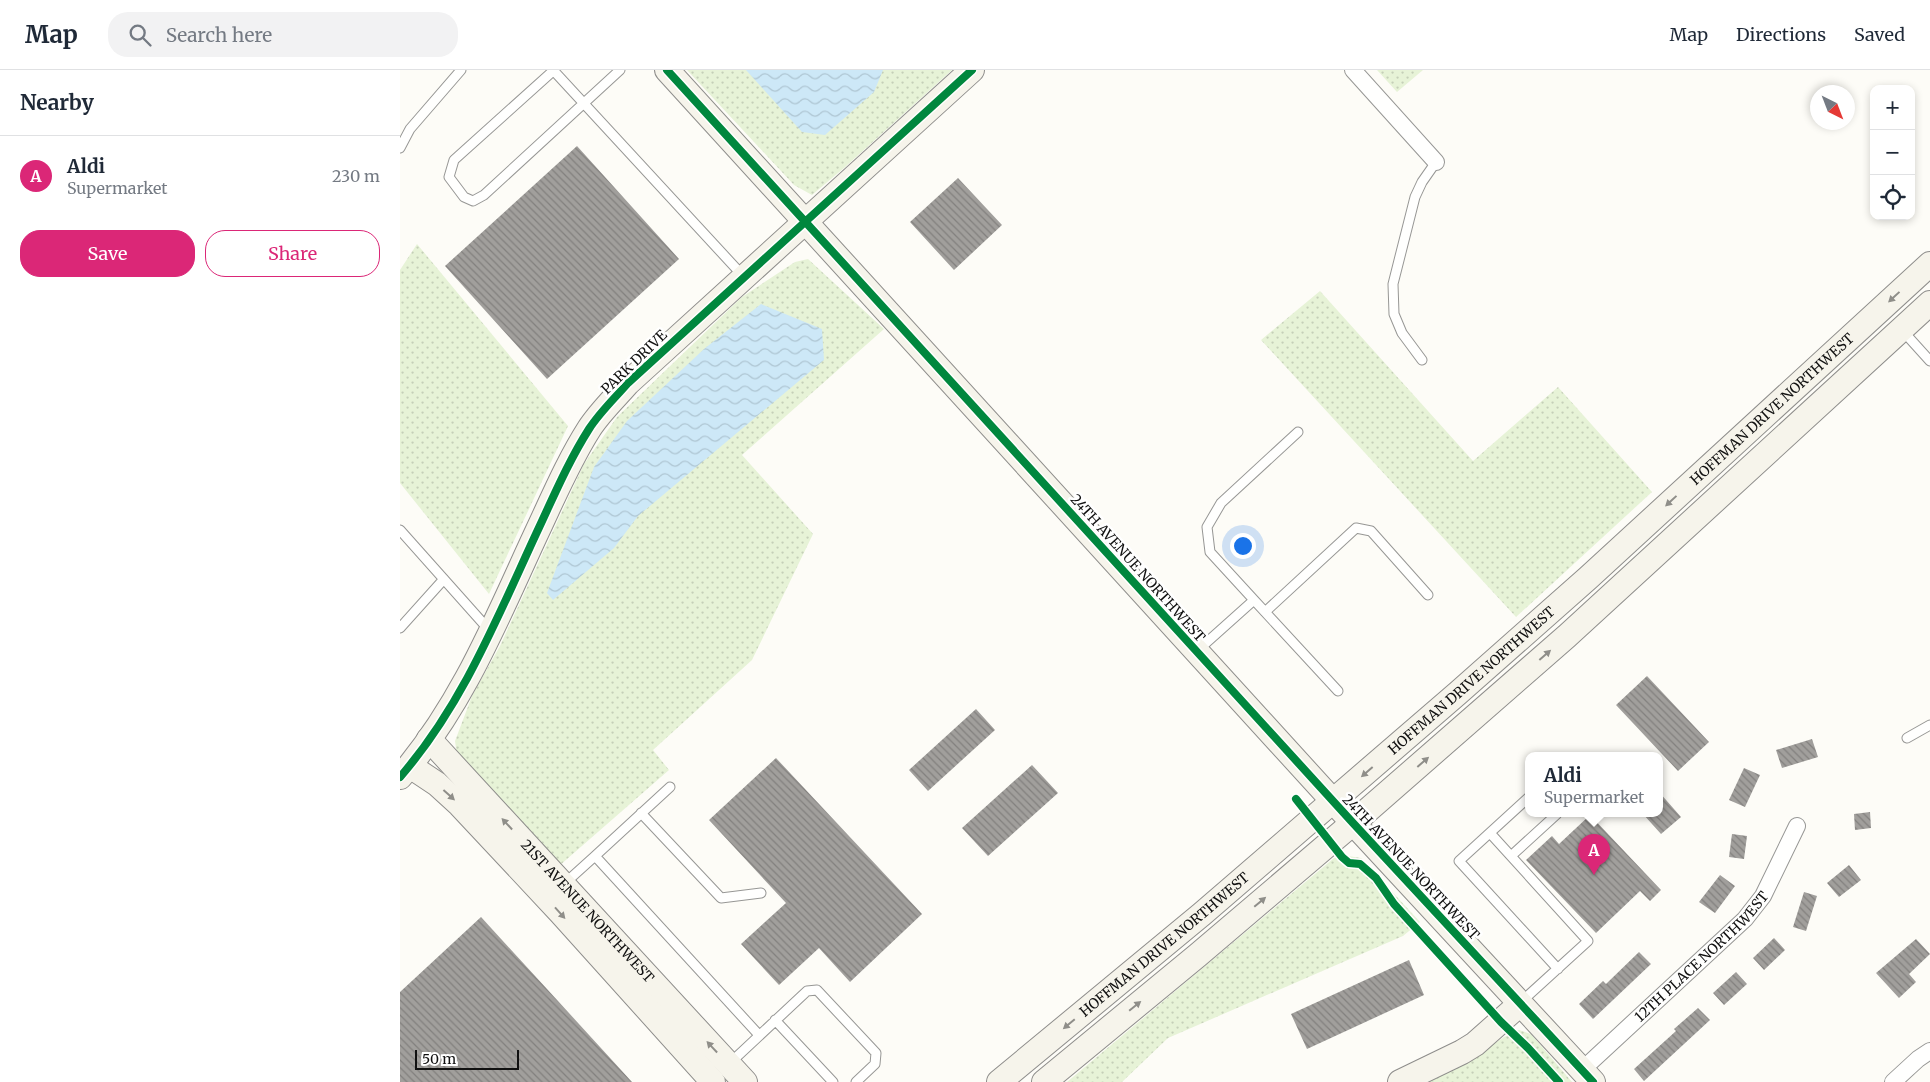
<!DOCTYPE html>
<html lang="en">
<head>
<meta charset="utf-8">
<style>
	:root { --surface:#fff; --page:#f2f2f3; --text:#1f2937; --muted:#747a83; --line:#e0e1e3; --accent:#db2777 }
	body { margin:0; font-family:Merriweather,serif; background:var(--page); color:var(--text) }
	.controls { position:absolute; right:15px; top:15px; display:grid; overflow:hidden; border-radius:10px; box-shadow:0 2px 8px #0003 }
	.controls button { width:45px; height:45px; display:grid; place-items:center; padding:0; border:0; border-bottom:1px solid var(--line); background:var(--surface); color:var(--text); font:25px sans-serif }
	.compass { position:absolute; left:1410px; top:15px; width:45px; height:45px; border-radius:50%; background:var(--surface); box-shadow:0 2px 8px #0003; rotate:138deg }
	.scale { position:absolute; left:15px; bottom:12px; width:104px; box-sizing:border-box; padding-left:5px; border:2px solid #111; border-top:0; font-size:14px; line-height:18px; white-space:nowrap; color:#111; -webkit-text-stroke:4px #fff; paint-order:stroke }
	.you { position:absolute; left:842px; top:475px; width:18px; height:18px; margin:-12px; border:4px solid #fff; border-radius:50%; background:#1a73e8; box-shadow:0 0 0 8px #1a73e833 }
	.badge { display:grid; place-items:center; width:32px; height:32px; border-radius:50%; background:var(--accent); color:#fff; font-size:16px; font-weight:700 }
	.pin { position:absolute; translate:-50% -41px; filter:drop-shadow(0 1px 2px #0008) }
	.pin::after { content:''; position:absolute; top:26px; width:18px; height:15px; background:inherit; clip-path:polygon(0 0,100% 0,50% 100%) }
	.popup { position:absolute; left:1125px; top:682px; width:138px; height:65px; box-sizing:border-box; display:grid; place-content:center; border-radius:10px; background:var(--surface); filter:drop-shadow(0 1px 4px #0005); font-size:16px; white-space:nowrap; color:var(--muted) }
	.popup b { font-size:19px; color:var(--text) }
	.popup::after { content:''; position:absolute; left:50%; top:100%; margin-left:-10px; border:10px solid transparent; border-top-color:var(--surface) }
	.list { margin:0; padding:0; list-style:none }
	h2 { display:flex; justify-content:space-between; align-items:center; height:65px; margin:0; padding:0 20px; font-size:21px }
	h2 small { font-size:16px; font-weight:400; color:var(--muted) }
	.list li { display:grid; grid-template-columns:32px 1fr auto; gap:15px; align-items:center; box-sizing:border-box; height:80px; padding:0 20px; border-top:1px solid var(--line) }
	.list b { display:block; font-size:19px; white-space:nowrap }
	.list p { margin:0; font-size:16px; white-space:nowrap; color:var(--muted) }
	.list em { font-size:16px; font-style:normal; color:var(--muted) }
	.actions { display:flex; gap:10px; padding:15px 20px }
	.actions a { flex:1; padding:11px 0; border:1px solid var(--accent); border-radius:20px; text-align:center; font-size:18px; color:var(--accent) }
	.actions .main { background:var(--accent); color:#fff }
	.icon { flex:none; width:28px; height:28px; fill:none; stroke:currentColor; stroke-width:2; stroke-linecap:round; stroke-linejoin:round }
	.map { position:relative; flex:none; width:1530px; height:1012px; overflow:hidden }
	header { display:flex; align-items:center; gap:30px; box-sizing:border-box; height:70px; padding:0 25px; background:var(--surface); border-bottom:1px solid var(--line) }
	header strong { font-size:24px }
	nav { display:flex; gap:28px; margin-inline-start:auto; font-size:18px }
	.search { width:350px; height:45px; background:var(--page); display:flex; align-items:center; gap:12px; box-sizing:border-box; padding:0 18px; border-radius:20px; color:var(--muted); font-size:19px }
	main { display:flex }
	aside { flex:1; background:var(--surface) }
	.map>svg:first-child { display:block }
	.grass { fill:url(#grass-dots) }
	.water { fill:url(#water-waves) }
	.building { fill:url(#building-back-hatch) }
	.lines { fill:none; stroke-linecap:round; stroke-linejoin:round }
	.lane-casing { stroke:#979795; stroke-width:11 }
	.street-casing { stroke:#979795; stroke-width:18 }
	.secondary-casing { stroke:#8e8d8b; stroke-width:26 }
	.lane { stroke:#fffffe; stroke-width:9 }
	.street { stroke:#fffffe; stroke-width:16 }
	.secondary { stroke:#f6f4eb; stroke-width:24 }
	.cycleway-casing { stroke:#fff; stroke-width:11 }
	.cycleway { stroke:#00873e; stroke-width:8 }
	.oneway { fill:#8f8e89 }
	.labels { text-anchor:middle; dominant-baseline:central; stroke-width:5; stroke-linejoin:round; paint-order:stroke }
	.street-label { font-size:14px; fill:#111; stroke:#fff }
</style>
</head>
<body>
<header>
<strong>Map</strong>
<div class="search"><svg class="icon" aria-label="search" viewBox="0 0 24 24"><circle cx="10" cy="10" r="6"/><path d="M15 15l6 6"/></svg>Search here</div>
<nav><a>Map</a><a>Directions</a><a>Saved</a></nav>
</header>
<main>
<aside>
<h2>Nearby<small></small></h2>
<ul class="list">
<li><span class="badge">A</span><div><b>Aldi</b><p>Supermarket</p></div><em>230 m</em></li>
</ul>
<div class="actions"><a class="main">Save</a><a>Share</a></div>
</aside>
<div class="map">
<svg width="1530" height="1012" viewBox="0 0 1530 1012">
	<defs>
		<pattern id="grass-dots" width="8" height="8" patternUnits="userSpaceOnUse" patternTransform="scale(1.25)"><rect width="8" height="8" fill="#e7f3d7"/><path d="M2 2h.1M6 6h.1" fill="none" stroke="#c5cfb8" stroke-width="1.8" stroke-linecap="round"/></pattern>
		<pattern id="water-waves" width="16" height="10" patternUnits="userSpaceOnUse" patternTransform="scale(1.25)"><rect width="16" height="10" fill="#cde8f7"/><path d="M0 5q4-4 8 0t8 0" fill="none" stroke="#afc6d3"/></pattern>
		<pattern id="building-back-hatch" width="6" height="6" patternUnits="userSpaceOnUse" patternTransform="scale(1.25)"><rect width="6" height="6" fill="#a19f9c"/><path d="M-1 5l2 2M0 0l6 6M5-1l2 2" fill="none" stroke="#82807e"/></pattern>
	</defs>
	<rect width="100%" height="100%" fill="#fdfcf7"/>
	<path class="grass" d="M287 0H552L444 98 412 125 394 115Z
		M977 0H1023L997 22Z
		M17 174 168 356 89 524 0 413V200Z
		M408 189 484 259 342 385 413 464 352 590 253 680 269 700 159 796 58 692 55 671 72 626 100 576 184 394 217 347 342 227 395 192Z
		M920 221 1073 391 1158 317 1252 422 1116 547 861 270Z
		M948 786 961 788 1020 852 1003 866 768 968 722 1012H667L934 788Z
		M1119 960 1131 964 1172 1012H1024L1061 996 1104 967Z"/>
	<path class="water" d="M346 0H483L474 22 425 65 402 62Z
		M361 234 422 259 424 290 238 446 214 478 153 530 147 523 194 397 227 351 304 279Z"/>
	<path class="building" d="M177 76 279 189 147 309 45 196Z
		M558 108 602 155 554 200 510 152Z
		M1247 606 1309 672 1278 701 1216 635Z
		M576 639 595 660 528 721 509 700Z
		M1412 669 1418 687 1382 698 1376 680Z
		M376 688 522 844 450 912 419 878 379 915 341 874 386 833 309 750Z
		M632 695 658 723 588 786 562 758Z
		M1344 698 1360 705 1345 737 1329 730Z
		M1259 722 1281 747 1261 764 1243 744H1259Z
		M1470 742 1471 758 1455 760 1454 744Z
		M1190 745 1261 820 1250 831 1240 821 1196 863 1126 790 1152 766 1159 774Z
		M1332 764 1347 766 1344 789 1329 787Z
		M1449 795 1461 810 1439 827 1427 813Z
		M1320 805 1335 816 1315 843 1299 832Z
		M1404 822 1417 826 1406 861 1393 857Z
		M81 847 147 919 232 1012H0V922Z
		M1374 868 1385 880 1364 900 1353 888Z
		M1516 869 1530 884 1509 904 1516 912 1499 928 1476 903Z
		M1239 882 1251 894 1193 949 1179 934 1203 911 1206 914Z
		M1009 890 1024 925 907 979 891 944Z
		M1336 902 1347 914 1324 935 1313 923Z
		M1298 938 1310 950 1244 1011 1234 999 1276 961 1274 959Z"/>
	<g class="lines">
		<defs>
			<path id="lane" d="M153 0 344 207
				M153 1 54 90 49 107 64 127 73 131 84 125 220 0
				M0 78 10 59 61 0
				M1502 260 1530 291
				M1022 290 1002 263 994 244 993 214 1015 127 1022 112 1036 92
				M0 460 90 561
				M854 530 938 621
				M865 542 956 458 971 461 1028 525
				M0 558 44 509
				M797 581 854 530 810 482 807 457 821 433 898 362
				M1507 668 1530 655
				M1129 727 1059 791 1158 899
				M241 743 321 828 361 823
				M1090 763 1188 871 1121 932
				M195 786 270 717
				M1111 786 1157 744
				M164 814 195 786 359 965
				M375 950 433 1012
				M329 994 407 921 417 920 476 983 475 994 456 1012"/>
			<g id="street">
				<path d="M953 0 1036 92"/>
				<path id="s1" d="M1182 1000 1345 849 1363 826 1397 756"/>
				<path d="M1493 1012 1518 989 1530 981"/>
			</g>
			<g id="secondary">
				<path d="M267 0 953 753 1193 1012"/>
				<path id="s2" d="M29 669 345 1012"/>
				<path d="M10 696 37 714 60 735 161 843 313 1012"/>
				<path d="M0 707C62 636 97 548 136 464 153 428 168 392 189 359 200 342 215 328 228 313L572 0"/>
				<path id="s3" d="M599 1012 802 844 1058 623 1188 508 1530 194"/>
				<path d="M644 1012 798 885 953 753 1167 566 1530 233"/>
				<path d="M1000 1012 1062 982 1075 974 1120 934"/>
			</g>
		</defs>
		<use href="#lane" class="lane-casing"/>
		<use href="#street" class="street-casing"/>
		<use href="#secondary" class="secondary-casing"/>
		<use href="#lane" class="lane"/>
		<use href="#street" class="street"/>
		<use href="#secondary" class="secondary"/>
		<defs>
			<path id="cycleway" d="M267 0 953 753 1193 1012
				M0 707C62 636 97 548 136 464 153 428 168 392 189 359 200 342 215 328 228 313L572 0
				M896 729 942 787 949 793 960 794 976 808 994 834 1101 952 1128 978 1159 1012"/>
		</defs>
		<use href="#cycleway" class="cycleway-casing"/>
		<use href="#cycleway" class="cycleway"/>
	</g>
	<defs><path id="oneway-solid" d="M-6-.8H1V-3.2L6.5 0L1 3.2V.8H-6Z" transform="scale(1.25)"/></defs>
	<g class="oneway">
		<use href="#oneway-solid" transform="translate(1494 227) rotate(137)"/>
		<use href="#oneway-solid" transform="translate(1271 431) rotate(137)"/>
		<use href="#oneway-solid" transform="translate(1145 585) rotate(-41)"/>
		<use href="#oneway-solid" transform="translate(1023 692) rotate(-41)"/>
		<use href="#oneway-solid" transform="translate(967 702) rotate(139)"/>
		<use href="#oneway-solid" transform="translate(49 725) rotate(42)"/>
		<use href="#oneway-solid" transform="translate(107 754) rotate(-133)"/>
		<use href="#oneway-solid" transform="translate(860 832) rotate(-40)"/>
		<use href="#oneway-solid" transform="translate(160 843) rotate(48)"/>
		<use href="#oneway-solid" transform="translate(735 936) rotate(-39)"/>
		<use href="#oneway-solid" transform="translate(669 954) rotate(140)"/>
		<use href="#oneway-solid" transform="translate(312 977) rotate(-133)"/>
	</g>
	<g class="labels">
		<g class="street-label">
			<text transform="translate(234 292) rotate(-44)">PARK DRIVE</text>
			<text stroke="none"><textPath href="#s3" startOffset="1025">HOFFMAN DRIVE NORTHWEST</textPath></text>
			<text transform="translate(738 498) rotate(48)">24TH AVENUE NORTHWEST</text>
			<text stroke="none"><textPath href="#s3" startOffset="620">HOFFMAN DRIVE NORTHWEST</textPath></text>
			<text transform="translate(1011 797) rotate(47)">24TH AVENUE NORTHWEST</text>
			<text stroke="none"><textPath href="#s2" startOffset="234">21ST AVENUE NORTHWEST</textPath></text>
			<text stroke="none"><textPath href="#s3" startOffset="215">HOFFMAN DRIVE NORTHWEST</textPath></text>
			<text stroke="none"><textPath href="#s1" startOffset="165">12TH PLACE NORTHWEST</textPath></text>
		</g>
	</g>
</svg>
<div class="controls">
<button>+</button>
<button>−</button>
<button><svg class="icon" aria-label="locate" viewBox="0 0 24 24"><circle cx="12" cy="12" r="6"/><path d="M12 2v4M12 18v4M2 12h4M18 12h4"/></svg></button>
</div>
<svg class="compass" viewBox="-18 -18 36 36"><path d="M0-13l5 13h-10z" fill="#e53935"/><path d="M0 13l5-13h-10z" fill="#747a83"/></svg>
<div class="scale">50 m</div>
<div class="you"></div>
<div class="pin badge" style="left:1194px;top:805px">A</div>
<div class="popup"><b>Aldi</b>Supermarket</div>
</div>
</main>
</body>
</html>
